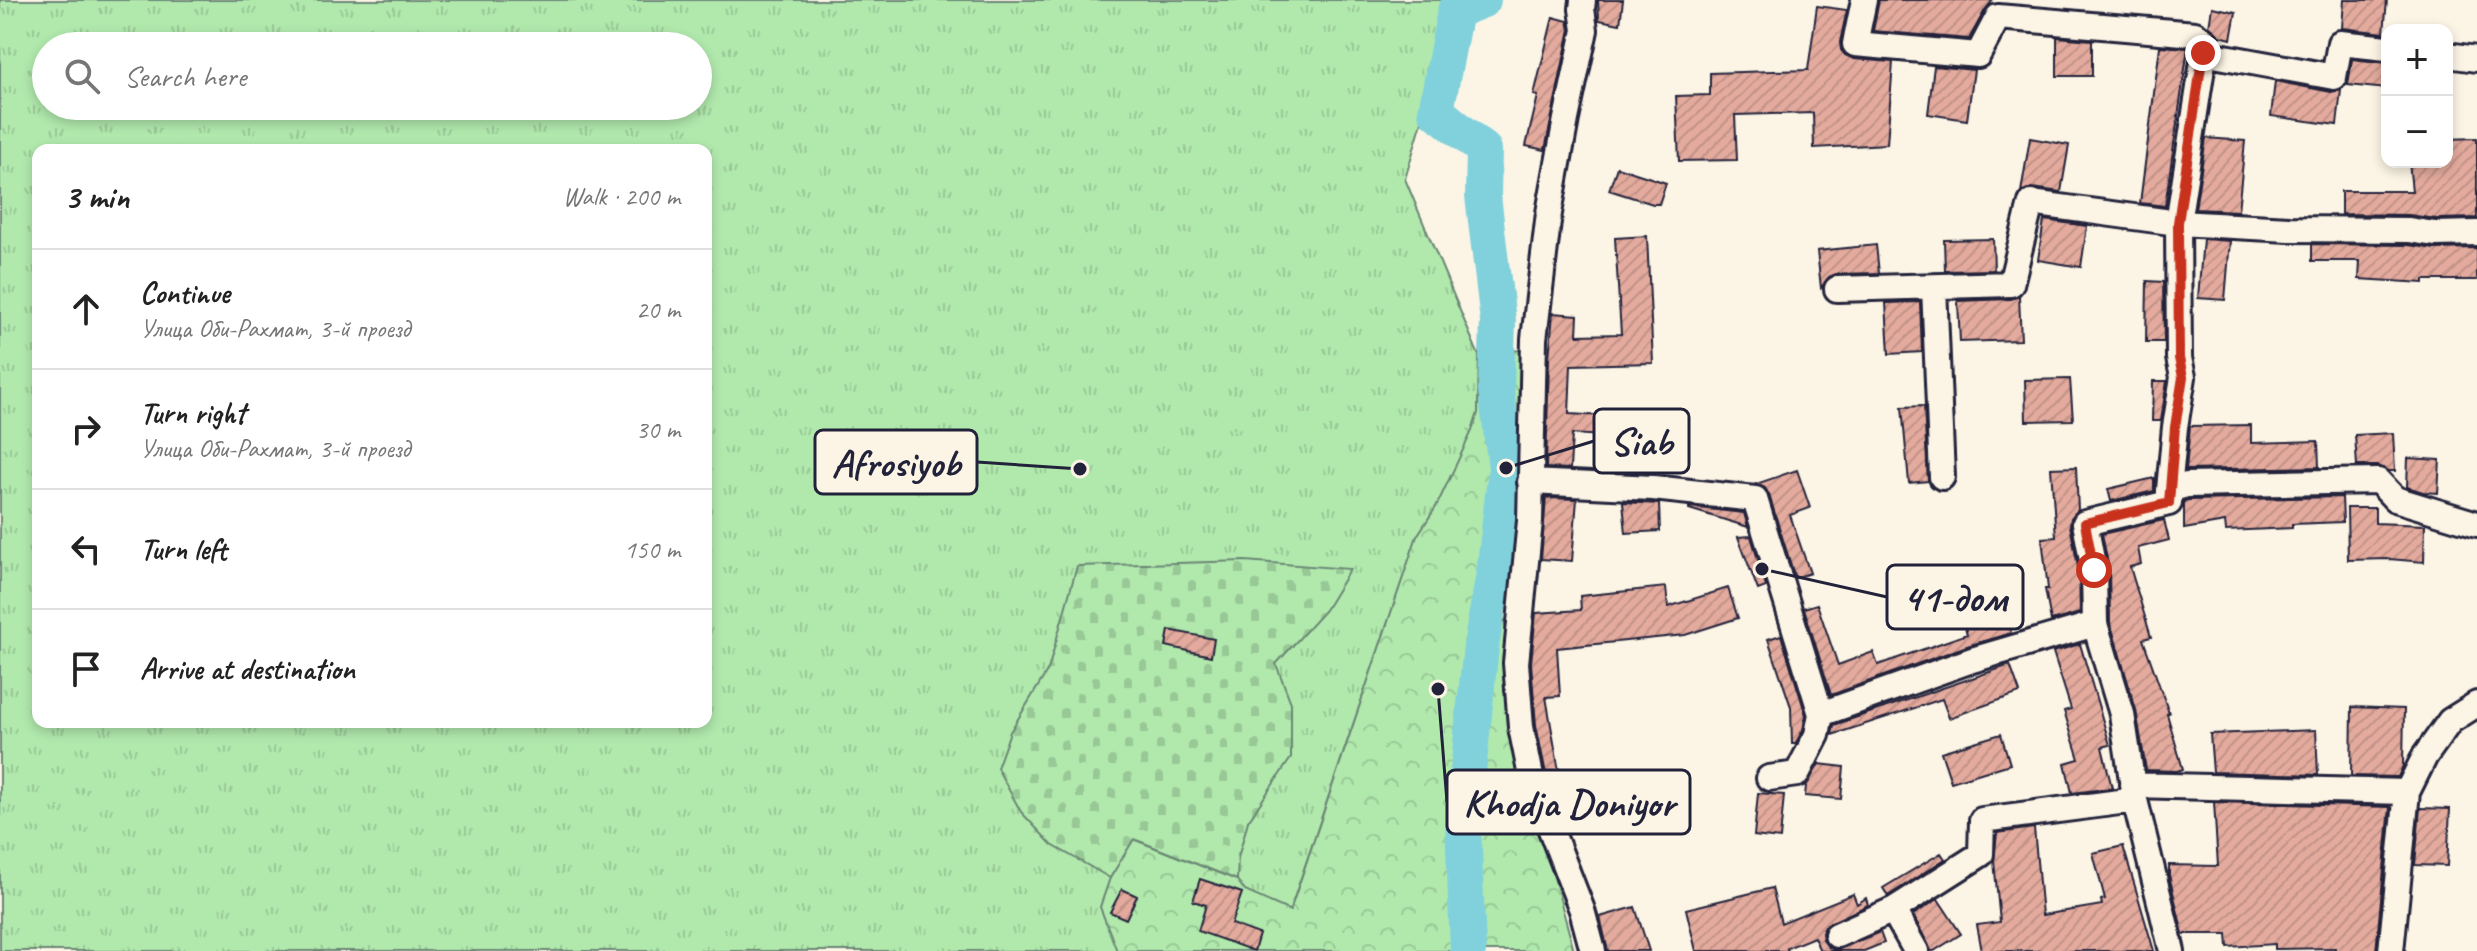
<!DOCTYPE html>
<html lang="en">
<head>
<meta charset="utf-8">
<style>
	:root { --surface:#fff; --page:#f6f6f6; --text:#222; --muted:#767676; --line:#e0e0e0 }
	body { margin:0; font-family:Caveat,sans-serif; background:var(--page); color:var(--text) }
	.controls { position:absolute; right:24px; top:24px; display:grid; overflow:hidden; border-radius:16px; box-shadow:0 4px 12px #0003 }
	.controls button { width:72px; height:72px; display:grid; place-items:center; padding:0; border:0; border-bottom:2px solid var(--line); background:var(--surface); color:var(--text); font:40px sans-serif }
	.stop { position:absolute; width:24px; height:24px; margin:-18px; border:6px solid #c8321e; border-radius:50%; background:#fff }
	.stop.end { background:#c8321e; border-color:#fff; box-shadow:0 2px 8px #0008 }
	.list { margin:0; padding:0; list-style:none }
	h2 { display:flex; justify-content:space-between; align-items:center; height:104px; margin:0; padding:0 32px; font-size:34px }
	h2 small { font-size:26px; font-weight:400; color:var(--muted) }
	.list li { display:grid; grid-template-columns:52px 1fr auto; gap:24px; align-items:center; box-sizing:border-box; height:120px; padding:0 32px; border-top:2px solid var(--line) }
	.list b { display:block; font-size:30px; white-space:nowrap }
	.list p { margin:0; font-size:26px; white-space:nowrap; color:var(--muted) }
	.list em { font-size:26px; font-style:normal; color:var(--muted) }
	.icon { flex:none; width:44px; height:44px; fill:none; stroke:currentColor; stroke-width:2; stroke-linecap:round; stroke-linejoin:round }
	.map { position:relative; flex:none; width:2477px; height:951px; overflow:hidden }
	.search { position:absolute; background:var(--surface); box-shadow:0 4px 12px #0003; left:32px; top:32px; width:680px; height:88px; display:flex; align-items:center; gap:20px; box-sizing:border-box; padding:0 28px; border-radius:44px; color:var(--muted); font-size:30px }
	.panel { position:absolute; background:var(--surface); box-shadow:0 4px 12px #0003; left:32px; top:144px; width:680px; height:584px; border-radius:16px }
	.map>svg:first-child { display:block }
	.grass { fill:url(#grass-tufts); stroke:#6a8674; stroke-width:2; fill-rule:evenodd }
	.forest { fill:url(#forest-crowns); stroke:#6a8674; stroke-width:2 }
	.cemetery { fill:url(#cemetery-stones); stroke:#6a8674; stroke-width:2 }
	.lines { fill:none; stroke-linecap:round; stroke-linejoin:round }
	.river { stroke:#81d1dc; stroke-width:36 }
	.building { fill:url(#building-hatch); stroke:#22223b; stroke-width:2 }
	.minor-casing { stroke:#22223b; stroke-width:30 }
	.minor { stroke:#fcf5e5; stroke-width:24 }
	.route { stroke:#c8321e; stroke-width:10 }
	.leader { fill:none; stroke:#22223b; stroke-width:3 }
	.callout-dot { fill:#22223b; stroke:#fcf5e5; stroke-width:3 }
	.callout { fill:#fcf5e5; stroke:#22223b; stroke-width:3 }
	.callout-label { font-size:40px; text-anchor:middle; font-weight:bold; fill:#22223b }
</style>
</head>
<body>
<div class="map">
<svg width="2477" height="951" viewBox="0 0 2477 951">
	<defs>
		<pattern id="grass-tufts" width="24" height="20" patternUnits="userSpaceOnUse" patternTransform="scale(2)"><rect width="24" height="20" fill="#b1e9ad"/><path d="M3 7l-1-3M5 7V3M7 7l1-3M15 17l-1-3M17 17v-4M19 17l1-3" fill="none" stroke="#98c896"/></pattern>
		<pattern id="forest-crowns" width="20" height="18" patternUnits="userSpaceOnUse" patternTransform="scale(2)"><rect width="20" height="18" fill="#b1e9ad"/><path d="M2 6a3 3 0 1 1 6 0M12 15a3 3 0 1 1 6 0" fill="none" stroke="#98c896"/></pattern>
		<pattern id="cemetery-stones" width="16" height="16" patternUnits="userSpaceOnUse" patternTransform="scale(2)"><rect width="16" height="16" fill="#b1e9ad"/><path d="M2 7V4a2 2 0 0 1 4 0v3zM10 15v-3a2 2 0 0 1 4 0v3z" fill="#98c896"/></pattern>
		<pattern id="building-hatch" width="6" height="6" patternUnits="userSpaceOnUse" patternTransform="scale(2)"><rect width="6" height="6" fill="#e3aa9d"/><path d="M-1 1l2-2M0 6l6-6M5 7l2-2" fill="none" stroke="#c29288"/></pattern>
	</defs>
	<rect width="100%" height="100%" fill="#fcf5e5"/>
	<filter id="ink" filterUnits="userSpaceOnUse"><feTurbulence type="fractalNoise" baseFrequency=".0125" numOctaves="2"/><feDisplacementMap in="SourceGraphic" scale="16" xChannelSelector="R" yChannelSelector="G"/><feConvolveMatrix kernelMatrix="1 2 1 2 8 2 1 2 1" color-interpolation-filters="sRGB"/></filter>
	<g filter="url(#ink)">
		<path class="grass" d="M0 0H1458L1405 179 1479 356 1478 413 1475 424 1492 419 1417 537 1276 951H0ZM46 46H698V106H46ZM38 150H706V722H38Z"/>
		<path class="forest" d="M1533 348 1497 592 1508 638 1519 775 1554 877 1574 951H1117L1100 907 1110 878 1133 839 1237 880 1245 891 1290 911 1417 536 1436 507 1472 431 1478 413 1479 356Z"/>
		<path class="cemetery" d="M1245 561 1350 569 1325 610 1276 664 1291 703V758L1248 821 1238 858 1237 880 1134 839 1110 878 1052 845 1021 812 997 768 1010 732 1048 670 1077 566Z"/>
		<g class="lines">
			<path class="river" d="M1468 951 1463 821 1481 646 1494 574 1506 468 1496 390 1498 321 1483 196 1484 150 1436 111 1455 11 1483 0"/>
		</g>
		<path class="building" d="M1598 0H1623L1620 24 1599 20Z
			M1879 0H1993L1985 10 1969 39 1873 31Z
			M2344 0H2387L2384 33 2342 28Z
			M1817 6 1847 10 1840 42 1841 50 1845 55 1854 59 1893 62 1887 144 1814 148 1813 113 1735 115 1737 160 1679 161 1676 96 1710 95V73L1808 70Z
			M2212 7 2236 12 2231 39 2220 36 2209 26Z
			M1553 17 1568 21 1570 29 1545 150 1526 146 1538 96 1534 95Z
			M2057 37 2092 40V76H2057Z
			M2160 46 2188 48 2165 206 2140 203Z
			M2352 59 2387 63V89L2348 85Z
			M1934 66 1974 70 1967 120 1928 114Z
			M2275 81 2331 92 2341 90 2337 125 2271 116Z
			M2030 138 2069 145 2061 192 2032 188 2021 192Z
			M2206 138 2245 141 2238 211 2195 209Z
			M2477 138V218L2436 219 2409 215 2341 214V191H2412L2409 162H2447V139Z
			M1617 167 1666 183 1659 204H1653L1609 190Z
			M2044 220 2087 226 2081 267 2038 260Z
			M1647 236 1653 363 1571 365 1569 414 1658 419 1654 473 1617 471 1619 437 1572 434 1570 469 1546 468 1549 358 1553 313 1578 315 1577 335 1621 334 1615 238Z
			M1993 239 1994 270 1945 271 1944 240Z
			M2203 239 2230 241 2225 300 2198 298Z
			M2312 244 2408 245 2435 249 2477 248V280H2424V283L2359 279 2360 261H2312Z
			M1876 245 1879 273 1836 274 1829 277 1821 288 1817 251Z
			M2147 281 2163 282 2164 342H2146Z
			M2019 296 2021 340 1960 342 1958 301 2011 299Z
			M1920 302 1922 352 1889 354 1886 303Z
			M2070 379 2073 420 2026 421 2025 380Z
			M2153 381H2167L2161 421H2152Z
			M1924 406 1928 481 1909 483 1902 407Z
			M2251 425V443L2318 441 2319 467 2186 470 2190 426Z
			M2393 433 2395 471H2389L2378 466H2357L2355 435Z
			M2408 458 2440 460 2438 493 2423 492 2407 487Z
			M2076 467 2078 510 2071 518 2070 525 2079 572 2080 613 2051 621 2045 589H2048L2042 538 2056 537 2051 468Z
			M1797 470 1810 508 1790 515 1810 573 1795 578 1769 495 1765 488 1756 484Z
			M2154 478V491L2111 501 2108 489Z
			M2342 497 2343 522 2292 524V528L2226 531 2225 522 2184 529V501L2189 500Z
			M1546 498 1577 499 1572 561 1541 559Z
			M1623 502 1659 504 1660 531 1626 533Z
			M1689 507 1744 513 1748 527 1689 509Z
			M2347 508H2375V523L2425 525 2424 562 2389 559 2348 560Z
			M2164 520 2169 540 2138 548 2141 564 2130 567 2151 637 2143 639 2169 713 2167 714 2183 769 2177 771 2146 770 2136 710 2110 622 2109 569 2102 534Z
			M1751 536 1766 587 1758 590 1738 537Z
			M1666 587 1668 607 1728 588 1738 618 1685 635 1557 648 1560 696 1546 697 1560 777 1547 779 1536 725 1531 663 1536 613 1581 610 1580 596Z
			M2002 602 2011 633 1967 646 1831 695 1804 608 1817 604 1838 665 1873 652 1878 665 1967 634 1961 614Z
			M1169 630 1214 639 1211 656 1166 646Z
			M1781 635 1806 715 1803 730 1795 744H1792L1791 707 1768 639Z
			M2080 644 2110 745 2102 747 2112 788 2072 793 2065 763 2079 759 2064 711 2071 709 2053 652Z
			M2010 665 2020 693 1949 718 1942 699 1832 735 1834 725Z
			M2352 707 2404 709 2403 766 2398 777 2351 776Z
			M2316 730 2318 775 2213 772 2210 734Z
			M2001 734 2010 764 1951 782 1941 752Z
			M1819 764 1844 767 1841 799 1805 796 1806 786Z
			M1758 793 1784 795 1780 839 1754 836Z
			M2214 802 2390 807 2376 951H2335V948L2275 949V944L2228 947 2227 934H2183L2169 875V865L2218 866Z
			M2420 808 2450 809 2447 866 2415 865Z
			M2034 828 2042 915 2102 905 2101 900 2105 899 2093 853 2123 846 2154 951H1982L1977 925 2000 922 1994 861 1997 833Z
			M1941 853 1945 859 1888 896 1883 888Z
			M1200 879 1242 893 1231 924 1259 934 1254 951 1198 931 1206 905 1193 901Z
			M1772 888 1781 923 1853 894 1857 904 1866 898 1868 905 1825 926 1822 933 1823 940 1829 948 1836 950 1880 932 1884 943 1864 951H1820L1814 937 1787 948 1788 951H1696L1686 909Z
			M1122 889 1137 896 1126 919 1110 912Z
			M1938 899 1961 934 1934 951H1931L1913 915Z
			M1635 907 1649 951H1608L1600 917Z"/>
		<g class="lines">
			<defs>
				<path id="minor" d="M1583 0 1582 9 1585 30 1566 119 1549 213 1534 339 1530 521 1516 663 1521 727 1532 781 1582 910 1593 951
					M1864 0 1855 44 1978 55 1998 17 2195 34 2206 42 2178 223 2179 358 2183 377 2175 427 2169 490
					M2203 53 2334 77 2340 43 2387 48
					M2447 55 2477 59
					M1934 287 1942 477
					M1837 289 2011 284 2031 203 2178 223 2289 229 2409 230 2435 234 2477 233
					M1530 482 1653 488 1755 499 1821 714 1972 660 2095 624 2094 570 2085 523 2169 503V490L2187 485 2378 481 2395 499 2477 524
					M2095 624 2122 714 2135 800 2172 951
					M1769 778 1797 774 1817 735 1821 714
					M2132 785 2407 792
					M1893 910 1916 951
					M1837 935 1893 910 1981 854 1982 820 2135 800
					M2391 951 2407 792 2425 756 2450 721 2477 704"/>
			</defs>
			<use href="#minor" class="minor-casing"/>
			<use href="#minor" class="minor"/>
		</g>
	</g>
	<g class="lines" filter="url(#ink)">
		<path class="route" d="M2094 570 2085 523 2169 503 2175 427 2183 377 2179 358 2178 223 2203 53"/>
	</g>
	<path class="leader" d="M1506 468L1594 441M1080 469L977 462M1762 569L1887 597M1438 689L1447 802"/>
	<g class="callout-dot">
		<circle cx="1506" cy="468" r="8"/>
		<circle cx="1080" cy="469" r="8"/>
		<circle cx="1762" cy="569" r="8"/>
		<circle cx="1438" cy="689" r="8"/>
	</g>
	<g class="callout">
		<rect x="1594" y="409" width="95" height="64" rx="8"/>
		<rect x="815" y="430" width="162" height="64" rx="8"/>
		<rect x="1887" y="565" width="136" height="64" rx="8"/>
		<rect x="1447" y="770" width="243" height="64" rx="8"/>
	</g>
	<g class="callout-label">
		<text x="1641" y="455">Siab</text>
		<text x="896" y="476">Afrosiyob</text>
		<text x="1955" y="611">41-дом</text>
		<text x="1569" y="816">Khodja Doniyor</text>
	</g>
</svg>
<div class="controls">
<button>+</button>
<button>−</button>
</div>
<div class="stop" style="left:2094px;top:570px"></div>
<div class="stop end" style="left:2203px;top:53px"></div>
<div class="search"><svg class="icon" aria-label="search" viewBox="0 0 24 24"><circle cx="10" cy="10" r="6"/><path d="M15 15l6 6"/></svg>Search here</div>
<section class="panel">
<h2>3 min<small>Walk · 200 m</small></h2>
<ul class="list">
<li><svg class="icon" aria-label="ahead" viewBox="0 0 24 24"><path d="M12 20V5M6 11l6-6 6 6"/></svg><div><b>Continue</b><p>Улица Оби-Рахмат, 3-й проезд</p></div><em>20 m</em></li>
<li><svg class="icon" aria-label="right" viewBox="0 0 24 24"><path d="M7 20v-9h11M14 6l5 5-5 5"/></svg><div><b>Turn right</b><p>Улица Оби-Рахмат, 3-й проезд</p></div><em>30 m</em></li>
<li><svg class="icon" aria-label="left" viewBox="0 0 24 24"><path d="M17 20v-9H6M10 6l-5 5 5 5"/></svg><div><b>Turn left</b></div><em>150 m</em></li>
<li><svg class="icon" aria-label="arrive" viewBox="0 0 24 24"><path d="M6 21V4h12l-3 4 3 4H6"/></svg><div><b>Arrive at destination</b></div></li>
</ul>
</section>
</div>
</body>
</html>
